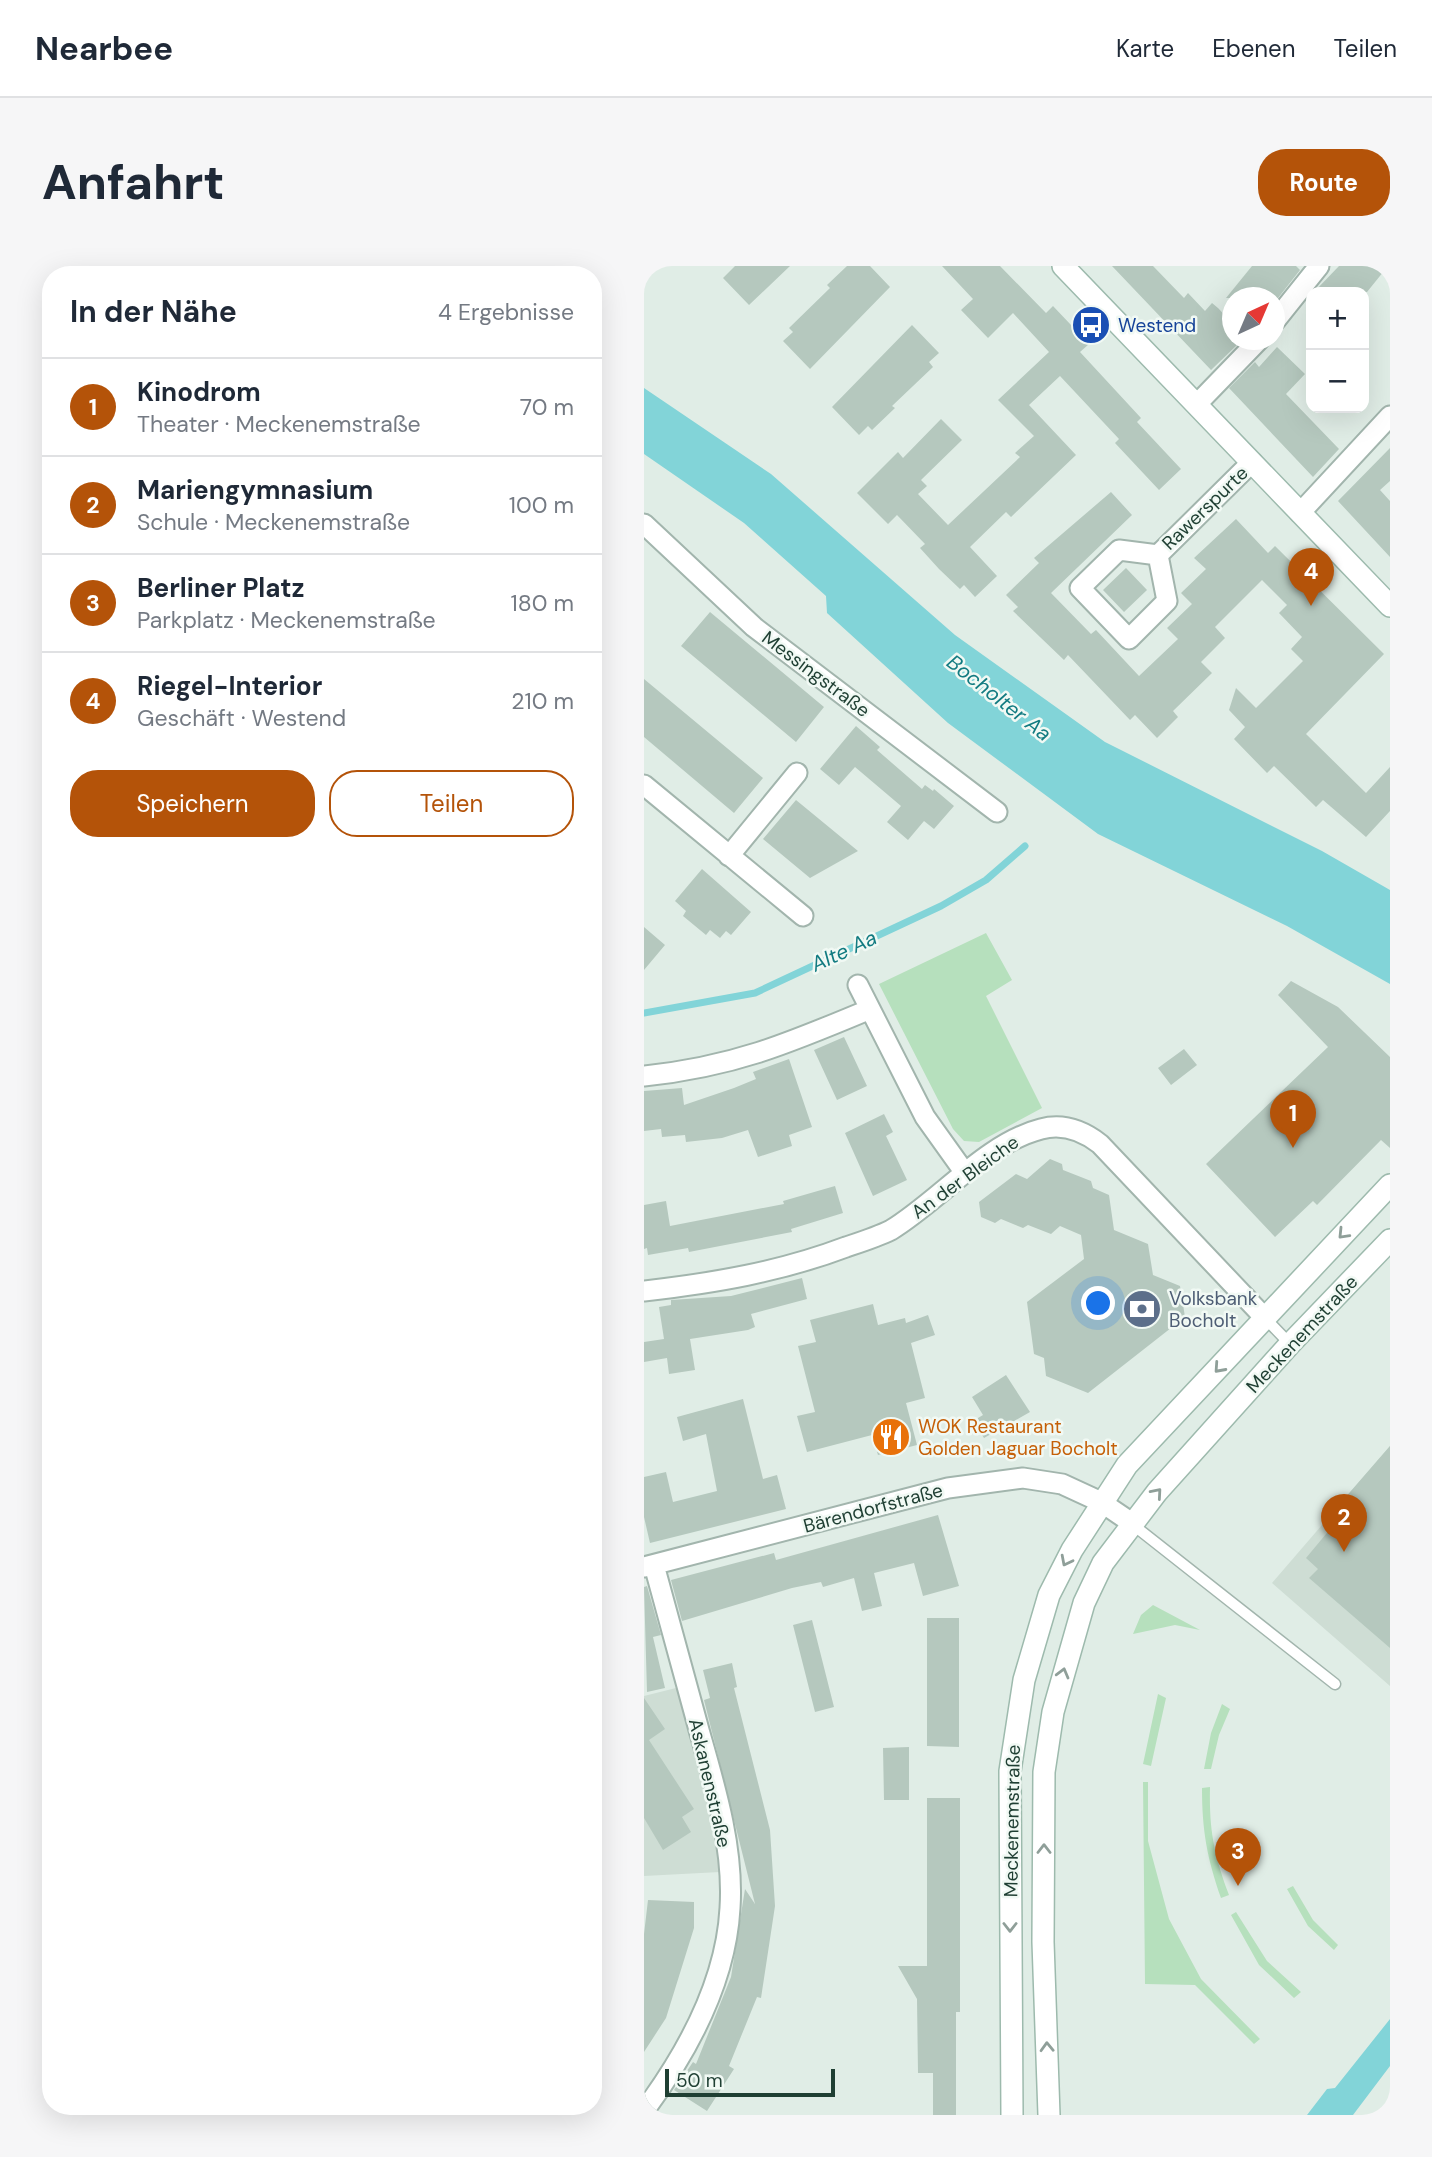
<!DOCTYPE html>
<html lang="de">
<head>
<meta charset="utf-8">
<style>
	:root { --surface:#fff; --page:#f6f6f7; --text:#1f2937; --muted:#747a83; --line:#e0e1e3; --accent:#b45309 }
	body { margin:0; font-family:"DM Sans",sans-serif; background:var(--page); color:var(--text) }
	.controls { position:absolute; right:21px; top:21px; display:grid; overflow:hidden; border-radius:14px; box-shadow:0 7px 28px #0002 }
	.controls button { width:63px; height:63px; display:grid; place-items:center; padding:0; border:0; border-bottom:2px solid var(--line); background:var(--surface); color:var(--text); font:35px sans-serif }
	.compass { position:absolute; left:578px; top:21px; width:63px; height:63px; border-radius:50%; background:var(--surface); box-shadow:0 7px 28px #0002; rotate:44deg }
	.scale { position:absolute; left:21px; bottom:18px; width:170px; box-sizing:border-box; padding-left:7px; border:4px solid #1f3f33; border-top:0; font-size:19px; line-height:24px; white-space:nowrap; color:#1f3f33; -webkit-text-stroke:5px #f1f9f4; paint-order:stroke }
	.you { position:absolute; left:455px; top:1038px; width:24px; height:24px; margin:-18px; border:5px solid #fff; border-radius:50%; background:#1a73e8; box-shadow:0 0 0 10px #1a73e833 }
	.badge { display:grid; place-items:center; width:46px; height:46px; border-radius:50%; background:var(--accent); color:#fff; font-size:23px; font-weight:700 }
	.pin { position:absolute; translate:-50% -58px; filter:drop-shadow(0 2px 4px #0008) }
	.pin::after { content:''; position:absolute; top:37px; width:24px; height:21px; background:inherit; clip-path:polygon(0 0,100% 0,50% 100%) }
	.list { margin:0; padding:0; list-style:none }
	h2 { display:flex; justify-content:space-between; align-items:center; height:91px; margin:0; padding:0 28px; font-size:30px }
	h2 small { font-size:23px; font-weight:400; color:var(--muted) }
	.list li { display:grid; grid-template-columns:46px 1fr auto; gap:21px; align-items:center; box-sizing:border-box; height:98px; padding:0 28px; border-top:2px solid var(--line) }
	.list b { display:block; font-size:26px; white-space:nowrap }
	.list p { margin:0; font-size:23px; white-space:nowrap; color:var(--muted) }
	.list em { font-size:23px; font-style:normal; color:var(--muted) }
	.actions { display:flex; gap:14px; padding:21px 28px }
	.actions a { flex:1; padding:16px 0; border:2px solid var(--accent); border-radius:28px; text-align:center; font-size:24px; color:var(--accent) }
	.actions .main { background:var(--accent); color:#fff }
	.map { position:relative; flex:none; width:746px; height:1849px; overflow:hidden; border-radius:28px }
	header { display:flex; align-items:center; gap:42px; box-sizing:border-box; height:98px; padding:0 35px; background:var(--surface); border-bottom:2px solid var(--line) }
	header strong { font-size:33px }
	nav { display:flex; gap:38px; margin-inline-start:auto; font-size:24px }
	.intro { display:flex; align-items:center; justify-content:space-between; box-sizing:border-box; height:168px; padding:0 42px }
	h1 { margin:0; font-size:49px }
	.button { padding:18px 32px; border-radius:28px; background:var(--accent); color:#fff; font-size:24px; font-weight:700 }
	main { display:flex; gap:42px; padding:0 42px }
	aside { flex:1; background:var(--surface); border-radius:28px; box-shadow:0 7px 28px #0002 }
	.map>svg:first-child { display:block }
	.built { fill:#ceddd4 }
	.green { fill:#b6e0bd }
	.water { fill:#82d4d8 }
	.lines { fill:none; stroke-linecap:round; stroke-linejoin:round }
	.stream { stroke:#82d4d8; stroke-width:7 }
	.building { fill:#b5c8be }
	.service-casing { stroke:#a2b5ad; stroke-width:13 }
	.minor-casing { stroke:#a2b5ad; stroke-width:23 }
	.secondary-casing { stroke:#9dbaad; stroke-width:24 }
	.service { stroke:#fff; stroke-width:10 }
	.minor { stroke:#fff; stroke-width:19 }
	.secondary { stroke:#fff; stroke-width:21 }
	.oneway { stroke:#8f9f99 }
	.labels { text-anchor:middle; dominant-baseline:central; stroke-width:5; stroke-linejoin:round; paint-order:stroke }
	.transit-label { font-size:19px; fill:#164399; stroke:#f1f9f4; text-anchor:start }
	.street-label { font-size:19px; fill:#1f3f33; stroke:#f1f9f4 }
	.service-label { font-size:19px; fill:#4e5e75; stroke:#f1f9f4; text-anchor:start }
	.food-label { font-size:19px; fill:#c56008; stroke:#f1f9f4; text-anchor:start }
	.water-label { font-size:21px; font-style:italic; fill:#127b81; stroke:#f1f9f4 }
</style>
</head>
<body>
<header>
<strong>Nearbee</strong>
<nav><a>Karte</a><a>Ebenen</a><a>Teilen</a></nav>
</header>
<div class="intro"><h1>Anfahrt</h1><a class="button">Route</a></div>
<main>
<aside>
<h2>In der Nähe<small>4 Ergebnisse</small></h2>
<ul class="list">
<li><span class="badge">1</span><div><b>Kinodrom</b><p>Theater · Meckenemstraße</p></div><em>70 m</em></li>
<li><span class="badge">2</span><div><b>Mariengymnasium</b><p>Schule · Meckenemstraße</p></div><em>100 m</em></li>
<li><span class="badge">3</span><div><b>Berliner Platz</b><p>Parkplatz · Meckenemstraße</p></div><em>180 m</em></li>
<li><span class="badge">4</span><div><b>Riegel-Interior</b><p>Geschäft · Westend</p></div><em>210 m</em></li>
</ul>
<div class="actions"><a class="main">Speichern</a><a>Teilen</a></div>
</aside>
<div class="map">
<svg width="746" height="1849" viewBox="0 0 746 1849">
	<rect width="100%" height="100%" fill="#e0ede6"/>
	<path class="built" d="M746 1180V1420L628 1317Z
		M36 1421 67 1531 76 1606 0 1610V1430Z"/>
	<path class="green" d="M342 667 368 714 342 730 398 842 335 876 320 875 309 863 235 718Z
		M509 1339 556 1364 531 1359 489 1368 497 1349Z
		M514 1428 522 1432 507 1500 499 1498Z
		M578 1438 586 1443 575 1469 567 1503H560L567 1467Z
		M499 1516H504V1575L525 1653 557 1713 616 1773 610 1778 551 1719 501 1718Z
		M566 1521C565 1564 570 1589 585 1629L577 1632C563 1592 558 1564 558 1522Z
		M649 1620 669 1654 694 1679 690 1684 664 1660 643 1623Z
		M592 1646 623 1695 657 1726 650 1732 615 1699 587 1649Z"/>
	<path class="water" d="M0 122 127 208 311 369 461 476 678 585 746 624V718L643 660 454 568 304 457 183 347 182 330 100 257 0 188Z
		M746 1753V1800L709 1849H663L683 1823 691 1822Z"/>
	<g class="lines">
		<path class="stream" d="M0 747 111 727 297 640 342 614 381 580"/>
	</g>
	<path class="building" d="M91 0H146L105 39 79 12Z
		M203 0H226L246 21 166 103 139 75 149 66 145 62 186 22 183 19Z
		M298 0H356L402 47 409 40 445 78 436 86 497 152 493 156 537 203 515 224 471 177 475 173 416 110 385 139 432 189 367 251 362 246 326 281 353 310 331 331 320 319 316 323 295 303 276 282 281 278 253 249 244 258 213 227 254 186 259 192 297 153 318 174 277 214 283 220 274 228 304 259 376 191 371 187 390 170 354 134 405 86 369 47 344 72 317 44 329 33Z
		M468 0H509L540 32 544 27 561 45 568 37 574 42 589 58 581 66 593 79 567 104Z
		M608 0H652L656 4 634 32H582Z
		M695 0H744L723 26H670Z
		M268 59 295 87 285 96 289 101 248 140 251 142 228 164 224 160 215 169 188 141Z
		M633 81 661 108 642 128 695 183 669 211 585 122 611 96 615 101Z
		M746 182V215L736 224 746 235V291L694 235Z
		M467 226 488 249 407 327 447 368 452 364 495 410 534 373 523 362 548 338 537 327 562 303 550 292 592 253 624 287 631 280 740 388 662 468 722 527 746 501V545L722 571 679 534 672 541 630 500 623 507 590 473 601 461 585 444 592 422 612 442 659 395 647 383 658 371 635 347 643 339 618 314 571 361 581 372 557 396 568 407 529 445 534 451 513 472 491 449 486 454 424 389 420 394 369 345 374 341 362 329 395 297 390 292Z
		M482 302 503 324 480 346 459 324Z
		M66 346 180 441 152 476 37 380Z
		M0 413 119 512 90 547 0 471Z
		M212 460 236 481 233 484 278 523 281 519 289 525 290 523 310 540 290 563 280 555 264 574 243 556 257 540 211 501 195 519 176 503Z
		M152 534 214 585 166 612 119 573Z
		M58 603 107 646 87 669 82 665 76 672 66 664 62 669 39 650 42 645 31 635Z
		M0 661 21 679 0 704Z
		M647 715 694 741 746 791V882L737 874 673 939 669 935 631 971 562 898 684 781 634 729Z
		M200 771 223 820 193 834 170 784Z
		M540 783 553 799 527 819 514 802Z
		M145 793 168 861 145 869 148 880 114 891 104 864 78 872 42 876 41 869 18 871 17 863 0 865V825L38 822 40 839 90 822 112 813 109 806Z
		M240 848 249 866 242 870 263 914 229 930 201 867Z
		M406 893 418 898 419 904 447 915 449 922 465 929 470 964 504 978 509 1009 536 1020 541 1051 444 1127 402 1110 400 1092 390 1088 383 1036 440 993 437 969 416 960 407 968 384 959 379 962 357 953 351 957 337 951 335 936 372 908 383 913Z
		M191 920 199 947 147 963 148 966 45 986 44 982 4 989 3 982 0 983V939L22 935 26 960 140 938 139 935Z
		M158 1012 163 1033 107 1048 111 1061 104 1064 46 1073 51 1104 25 1108 23 1092 0 1096V1076L20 1073 15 1041 27 1039V1034L87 1030Z
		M229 1038 234 1059 261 1052 262 1057 284 1049 291 1069 267 1077 281 1132 262 1137 273 1179 234 1189 228 1169 163 1186 153 1150 171 1146 154 1080 172 1076 166 1054Z
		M362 1109 386 1146 340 1172 329 1155 339 1149 328 1131Z
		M99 1133 119 1213 133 1209 142 1243 6 1277 0 1251V1211L22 1206 29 1236 73 1225 62 1168 39 1175 33 1151Z
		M746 1180V1382L665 1312 674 1303 662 1292 687 1262 680 1256Z
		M294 1249 315 1320 279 1330 270 1297 230 1307 238 1340 218 1345 210 1312 179 1321 177 1316 148 1322 38 1355 27 1314 130 1287 132 1294Z
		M3 1320 17 1369 9 1371 21 1422 3 1426 0 1321Z
		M283 1352H315V1481L283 1480Z
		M168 1354 190 1441 171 1446 149 1359Z
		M88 1397 93 1421 90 1422 126 1564 131 1640 117 1732 113 1731 85 1800 90 1803 63 1845 30 1824 49 1796 52 1798 87 1711 101 1623 111 1638 60 1434 66 1432 59 1404Z
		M0 1432 21 1463 5 1474 50 1543 38 1551 47 1566 19 1584 0 1552Z
		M265 1481V1534H240L239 1482Z
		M283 1532H316V1746H312V1849H289V1807H274L273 1733 254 1700H283Z
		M4 1634 50 1636V1662L22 1752 0 1786V1668Z"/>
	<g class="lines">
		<defs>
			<path id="service" d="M620 1051 646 1078
				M488 1258 691 1418"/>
			<path id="minor" d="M631 55 675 0
				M553 138 615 74
				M656 247 746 150
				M0 258 110 361 353 546
				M514 289 475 284 436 322 485 373 523 335 514 289 608 196
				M0 519 159 650
				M85 590 153 507
				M214 719 281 851 321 907
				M0 810C88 801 143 778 224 744
				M0 1025C70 1017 136 1006 202 981 217 976 233 971 247 964 295 935 342 877 397 863 419 857 438 864 456 878L620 1051
				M0 1301 304 1222 379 1212 418 1218 457 1236 488 1257
				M0 1845C43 1787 82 1716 86 1642 90 1582 71 1520 55 1464 40 1409 25 1354 10 1299"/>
			<path id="secondary" d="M419 0 746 340
				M368 1849 366 1505 380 1414 405 1329 428 1284 483 1199 746 919
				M405 1849 399 1676 400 1506 409 1446 440 1337 459 1297 513 1226 646 1078 746 974"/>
		</defs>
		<use href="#service" class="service-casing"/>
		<use href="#minor" class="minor-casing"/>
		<use href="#secondary" class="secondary-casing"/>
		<use href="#service" class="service"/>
		<use href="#minor" class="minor"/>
		<use href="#secondary" class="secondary"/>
	</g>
	<defs><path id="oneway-chevron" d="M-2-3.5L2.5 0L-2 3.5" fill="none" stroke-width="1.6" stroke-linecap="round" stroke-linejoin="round" transform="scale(1.75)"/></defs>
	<g class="oneway">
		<use href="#oneway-chevron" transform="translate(699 968) rotate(134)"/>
		<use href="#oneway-chevron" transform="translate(575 1102) rotate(132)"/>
		<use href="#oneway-chevron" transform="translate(513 1227) rotate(-49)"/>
		<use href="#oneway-chevron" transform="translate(422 1295) rotate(117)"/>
		<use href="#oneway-chevron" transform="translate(419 1407) rotate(-75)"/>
		<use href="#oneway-chevron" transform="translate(400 1583) rotate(-90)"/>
		<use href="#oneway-chevron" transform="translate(366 1661) rotate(90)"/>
		<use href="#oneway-chevron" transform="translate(403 1781) rotate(-92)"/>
	</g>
	<defs>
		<symbol id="bus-disc" viewBox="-11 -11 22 22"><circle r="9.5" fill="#1a4fb4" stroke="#f1f9f4"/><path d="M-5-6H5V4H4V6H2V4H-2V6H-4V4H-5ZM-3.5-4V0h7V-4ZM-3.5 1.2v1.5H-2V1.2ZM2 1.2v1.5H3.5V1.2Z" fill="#fff"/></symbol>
		<symbol id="bank-disc" viewBox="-11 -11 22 22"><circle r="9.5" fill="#5c6f8a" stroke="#f1f9f4"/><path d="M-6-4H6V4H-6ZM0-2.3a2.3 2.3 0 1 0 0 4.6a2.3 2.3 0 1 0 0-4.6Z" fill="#fff"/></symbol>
		<symbol id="restaurant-disc" viewBox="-11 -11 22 22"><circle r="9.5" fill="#e8710a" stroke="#f1f9f4"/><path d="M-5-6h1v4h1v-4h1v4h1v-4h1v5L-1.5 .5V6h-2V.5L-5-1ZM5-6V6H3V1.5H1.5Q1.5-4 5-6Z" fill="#fff"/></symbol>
	</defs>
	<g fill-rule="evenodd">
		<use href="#bus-disc" x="425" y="37" width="44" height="44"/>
		<use href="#bank-disc" x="476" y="1021" width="44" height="44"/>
		<use href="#restaurant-disc" x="225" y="1149" width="44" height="44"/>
	</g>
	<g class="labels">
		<g class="transit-label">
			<text x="474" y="59">Westend</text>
		</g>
		<g class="street-label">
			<text transform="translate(561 242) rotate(-44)">Rawerspurte</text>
			<text transform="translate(172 408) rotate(37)">Messingstraße</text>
			<text transform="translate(321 911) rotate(-36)">An der Bleiche</text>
			<text transform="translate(658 1068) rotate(-47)">Meckenemstraße</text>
			<text transform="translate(229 1242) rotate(-15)">Bärendorfstraße</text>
			<text transform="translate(66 1517) rotate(77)">Askanenstraße</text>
			<text transform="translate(368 1555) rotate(-89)">Meckenemstraße</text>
		</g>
		<g class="service-label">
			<text x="525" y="1032">Volksbank<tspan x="525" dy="22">Bocholt</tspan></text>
		</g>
		<g class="food-label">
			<text x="274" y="1160">WOK Restaurant<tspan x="274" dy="22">Golden Jaguar Bocholt</tspan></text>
		</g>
		<g class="water-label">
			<text transform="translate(355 432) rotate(38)">Bocholter Aa</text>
			<text transform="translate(200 685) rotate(-25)">Alte Aa</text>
		</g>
	</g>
</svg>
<div class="controls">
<button>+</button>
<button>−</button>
</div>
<svg class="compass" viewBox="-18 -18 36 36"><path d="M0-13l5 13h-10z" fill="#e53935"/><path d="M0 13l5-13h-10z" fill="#747a83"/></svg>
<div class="scale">50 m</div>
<div class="you"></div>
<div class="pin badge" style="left:649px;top:882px">1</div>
<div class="pin badge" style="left:700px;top:1286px">2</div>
<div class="pin badge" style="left:594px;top:1620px">3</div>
<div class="pin badge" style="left:667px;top:340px">4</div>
</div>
</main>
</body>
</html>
